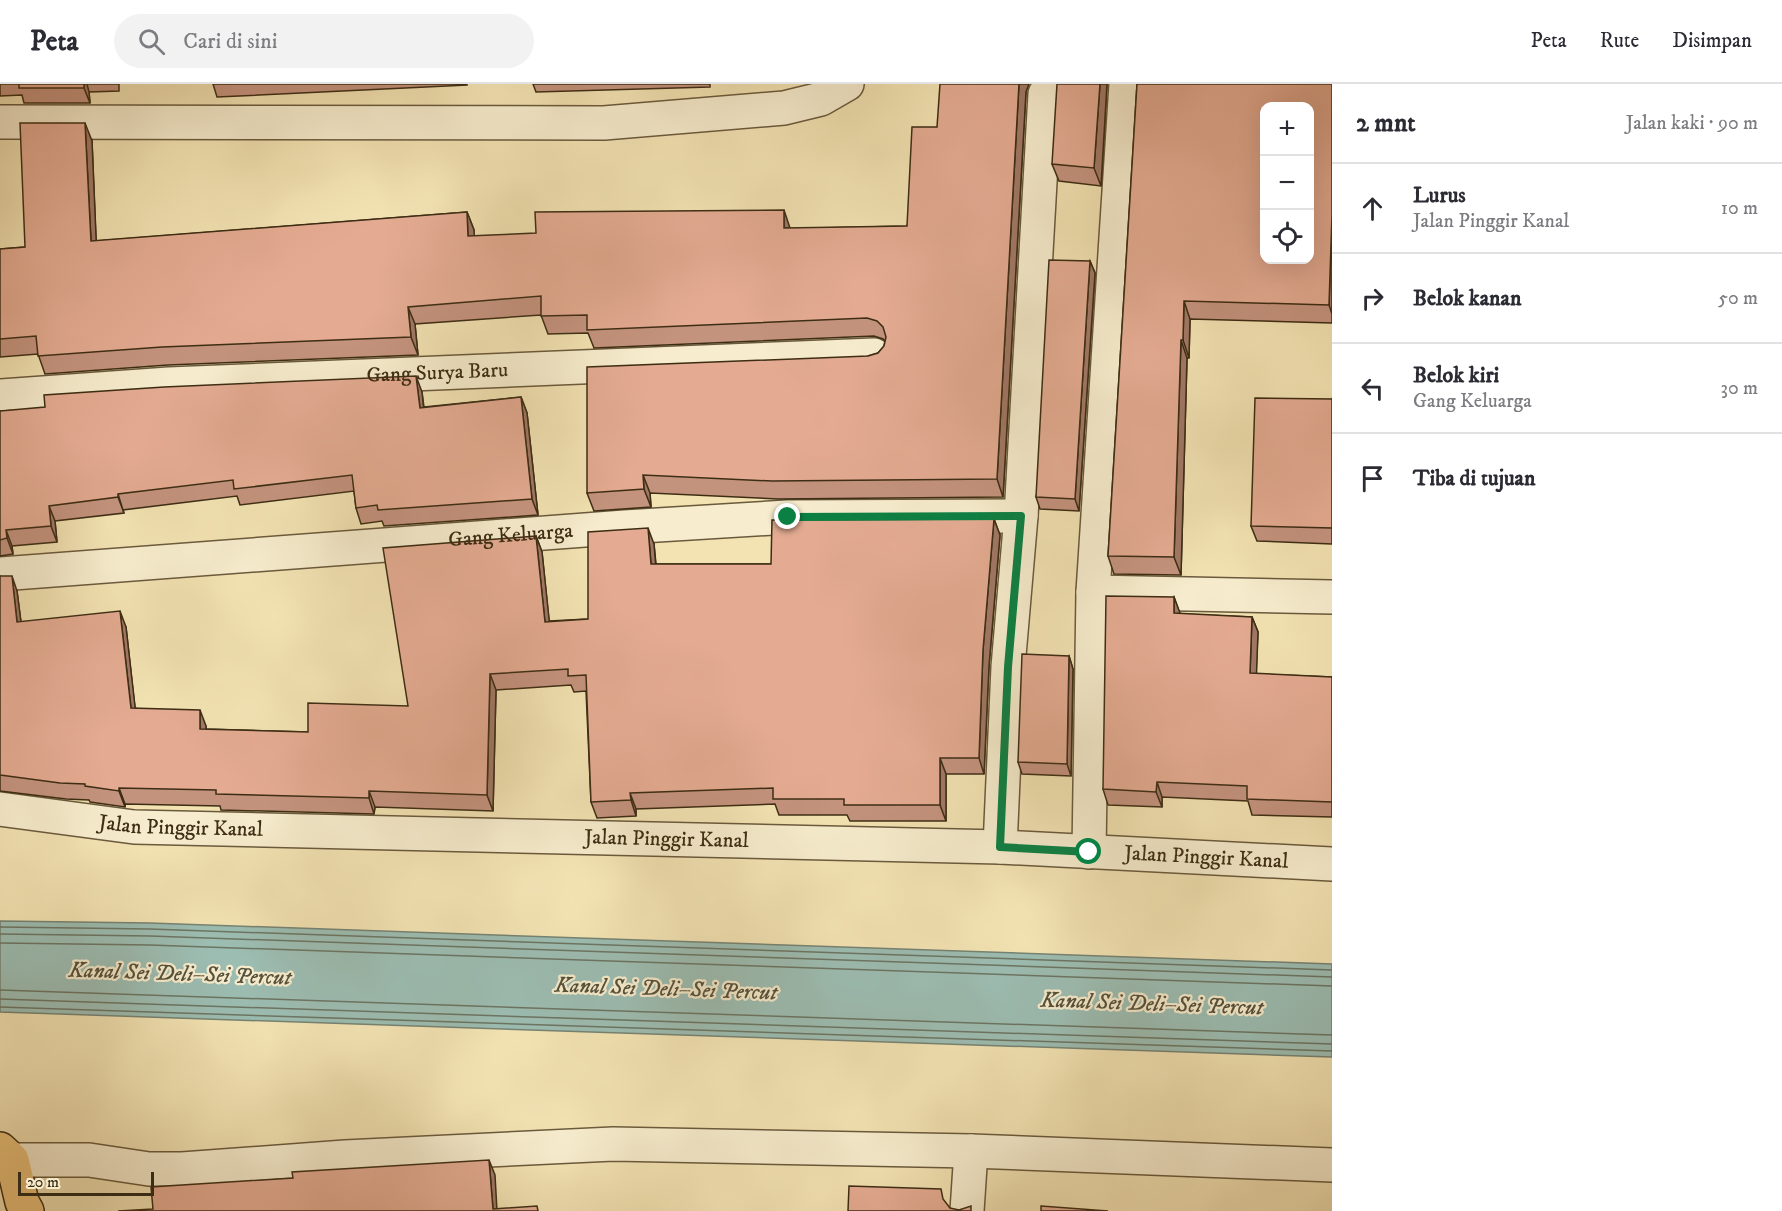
<!DOCTYPE html>
<html lang="id">
<head>
<meta charset="utf-8">
<style>
	:root { --surface:#fff; --page:#f2f2f3; --text:#2b2b33; --muted:#7c7c81; --line:#e1e1e2 }
	body { margin:0; font-family:"IM FELL DW Pica",serif; background:var(--page); color:var(--text) }
	.controls { position:absolute; right:18px; top:18px; display:grid; overflow:hidden; border-radius:12px; box-shadow:0 6px 24px #0002 }
	.controls button { width:54px; height:54px; display:grid; place-items:center; padding:0; border:0; border-bottom:2px solid var(--line); background:var(--surface); color:var(--text); font:30px sans-serif }
	.scale { position:absolute; left:18px; bottom:15px; width:136px; box-sizing:border-box; padding-left:6px; border:3px solid #3d2d14; border-top:0; font-size:16px; line-height:21px; white-space:nowrap; color:#3d2d14; -webkit-text-stroke:4px #f7edce; paint-order:stroke }
	.stop { position:absolute; width:18px; height:18px; margin:-14px; border:4px solid #0b8043; border-radius:50%; background:#fff }
	.stop.end { background:#0b8043; border-color:#fff; box-shadow:0 2px 6px #0008 }
	.list { margin:0; padding:0; list-style:none }
	h2 { display:flex; justify-content:space-between; align-items:center; height:78px; margin:0; padding:0 24px; font-size:26px }
	h2 small { font-size:20px; font-weight:400; color:var(--muted) }
	.list li { display:grid; grid-template-columns:39px 1fr auto; gap:18px; align-items:center; box-sizing:border-box; height:90px; padding:0 24px; border-top:2px solid var(--line) }
	.list b { display:block; font-size:22px; white-space:nowrap }
	.list p { margin:0; font-size:20px; white-space:nowrap; color:var(--muted) }
	.list em { font-size:20px; font-style:normal; color:var(--muted) }
	.icon { flex:none; width:33px; height:33px; fill:none; stroke:currentColor; stroke-width:2; stroke-linecap:round; stroke-linejoin:round }
	.map { position:relative; flex:none; width:1332px; height:1127px; overflow:hidden }
	header { display:flex; align-items:center; gap:36px; box-sizing:border-box; height:84px; padding:0 30px; background:var(--surface); border-bottom:2px solid var(--line) }
	header strong { font-size:28px }
	nav { display:flex; gap:33px; margin-inline-start:auto; font-size:21px }
	.search { width:420px; height:54px; background:var(--page); display:flex; align-items:center; gap:15px; box-sizing:border-box; padding:0 21px; border-radius:33px; color:var(--muted); font-size:22px }
	main { display:flex }
	aside { flex:1; background:var(--surface) }
	.map>svg:first-child { display:block }
	.water { fill:#9cbdb2; stroke:#768373; stroke-width:1.5 }
	.lines { fill:none; stroke-linecap:round; stroke-linejoin:round }
	.shore { stroke:#6c7563; stroke-width:1.5 }
	.minor-casing { stroke:#6a5a3c; stroke-width:36 }
	.major-casing { stroke:#3d2d14; stroke-width:36 }
	.minor { stroke:#f7edce; stroke-width:33 }
	.major { stroke:#eac27a; stroke-width:33 }
	.wall { fill:#c4937e; stroke:#3d2d14; stroke-width:1.5 }
	.shaded-wall { fill:#a07866; stroke:#3d2d14; stroke-width:1.5 }
	.building { fill:#e4ab92; stroke:#3d2d14; stroke-width:1.5; fill-rule:evenodd }
	.route { stroke:#0b8043; stroke-width:8 }
	.labels { text-anchor:middle; dominant-baseline:central; stroke-width:4.5; stroke-linejoin:round; paint-order:stroke }
	.street-label { font-size:21px; fill:#3d2d14; stroke:#f7edce }
	.water-label { font-size:22px; font-style:italic; fill:#55513c; stroke:#f7edce }
</style>
</head>
<body>
<header>
<strong>Peta</strong>
<div class="search"><svg class="icon" aria-label="search" viewBox="0 0 24 24"><circle cx="10" cy="10" r="6"/><path d="M15 15l6 6"/></svg>Cari di sini</div>
<nav><a>Peta</a><a>Rute</a><a>Disimpan</a></nav>
</header>
<main>
<div class="map">
<svg width="1332" height="1127" viewBox="0 0 1332 1127">
	<rect width="100%" height="100%" fill="#f3e3b3"/>
	<filter id="stains"><feTurbulence type="fractalNoise" baseFrequency=".00333" numOctaves="4"/><feColorMatrix values="0 0 0 0 .2 0 0 0 0 .09 0 0 0 0 .02 0 0 0 .5 -.17"/></filter>
	<radialGradient id="worn" r=".72"><stop offset=".6" stop-color="#630" stop-opacity="0"/><stop offset="1" stop-color="#630" stop-opacity=".3"/></radialGradient>
	<path class="water" d="M0 837 150 839 1332 880V973L0 928Z"/>
	<g class="lines">
		<path class="shore" d="M0 843 150 845 1332 886
			M0 850 150 852 1332 893
			M0 859 150 861 1332 902
			M0 906 1332 951
			M0 915 1332 960
			M0 923 1332 967"/>
		<defs>
			<g id="minor">
				<path d="M0 38 604 39 784 24 821 15 847 0"/>
				<path id="s1" d="M0 312 169 300 874 271"/>
				<path id="s2" d="M0 490 625 443 788 433 1021 432"/>
				<path d="M1093 508 1332 513"/>
				<path id="s3" d="M0 725 134 743 1000 763 1332 780"/>
				<path d="M1000 763 1008 583 1021 432 1045 10"/>
				<path d="M1089 768 1093 508 1126 0"/>
				<path d="M0 1076H89L149 1085H182L345 1073 613 1060 971 1067 1332 1081"/>
				<path d="M967 1127 971 1067"/>
			</g>
			<path id="major" d="M0 1065 12 1076 22 1118 27 1127"/>
		</defs>
		<use href="#minor" class="minor-casing"/>
		<use href="#major" class="major-casing"/>
		<use href="#minor" class="minor"/>
		<use href="#major" class="major"/>
	</g>
	<path class="wall" d="M0 0H119V7L89 8 90 19H24L22 11 0 12Z
		M213 0H467V1L217 13Z
		M533 0H710V3L536 8Z
		M1107 0 1101 102 1059 97 1052 80Z
		M1137 0H1332V239L1190 235 1189 274H1187L1181 491 1114 490 1108 472Z
		M1026 8 1003 413 778 415 650 409 651 423 594 427 587 409 868 272 878 269 884 262 885 257 883 255 874 252 594 264 588 249 548 250 541 231 415 240 418 271 168 281 45 290 38 270 0 273V165L25 163 92 57 96 157 467 128 474 146V152L907 142 937 43Z
		M1090 177 1095 189 1079 427 1040 425 1036 413Z
		M422 308 424 323 521 313 527 329 538 431 384 442 382 437 361 440 356 424 354 407 240 421 237 412 123 426 124 429 55 437 57 458 12 462 13 470 0 472V327Z
		M1332 315V460L1257 457 1251 442Z
		M994 435 1000 451 989 582 984 690H946V737H850L847 731H779L775 720 636 725V732L597 734 591 718 586 607 574 608 571 601 496 606 493 727 375 723 374 730 221 726 220 722 125 720V723L90 718 89 716 66 715 0 707V492L17 507 21 538 126 543 135 624 206 642V645L308 648 408 622 536 452 542 468 549 537 588 535 654 460 656 480H771Z
		M1174 513 1180 530 1252 533 1258 548 1256 590 1332 593V733L1252 731 1248 717 1162 713V723L1108 721 1103 705Z
		M1069 572 1073 585 1071 692 1022 690 1018 678Z"/>
	<path class="shaded-wall" d="M84 0H87L89 8 90 19 84 4Z
		M1019 0H1029L1026 8 1003 413 997 395Z
		M1100 0H1107L1101 102 1094 84Z
		M85 39 92 57 97 175 91 157Z
		M784 126 790 144H784Z
		M467 128 474 146 475 170 468 152Z
		M1332 131V230L1329 221Z
		M1090 177 1095 189 1079 427 1075 415Z
		M1184 217 1190 235 1189 274 1183 256Z
		M408 223 415 240 418 271 411 253Z
		M1181 256 1187 274 1181 491 1174 473Z
		M416 292 422 308 425 339 420 324Z
		M521 313 527 329 538 431 532 415Z
		M643 391 650 409 651 423 644 405Z
		M118 410 123 426 124 429 118 413Z
		M49 422 55 437 57 458 51 442Z
		M994 435 1000 451 989 582 984 690 979 674 983 566Z
		M648 444 654 460 657 496 651 480Z
		M6 446 12 462 13 470 7 454Z
		M536 452 542 468 551 553 545 538Z
		M12 492 17 507 23 554 17 538Z
		M1174 513 1180 529 1179 545 1174 529Z
		M120 527 126 543 137 640 131 624Z
		M1252 533 1258 548 1256 604 1250 589Z
		M1069 572 1073 585 1071 692 1067 680Z
		M490 590 496 606 493 727 487 711Z
		M200 626 206 642V661L200 645Z
		M940 674 946 690V737L940 721Z
		M1157 698 1162 713V723L1156 708Z
		M119 704 125 720V723L119 707Z
		M369 707 375 723 374 730 369 714Z
		M630 709 636 725V732L631 716Z
		M489 1076 495 1091 497 1127 493 1125Z"/>
	<path class="building" d="M19 0H84V4H19Z
		M940 0H1019L997 395 772 397 643 391 644 405 587 409V283L868 272 878 269 884 262 886 253 883 243 877 237 867 234 587 246V231L541 232V212L408 223 411 253 162 263 38 272 36 252 0 255V165L25 163 20 39H85L91 157 467 128 468 152 536 149 535 128 784 126V144L907 142 912 43H937Z
		M1057 0H1100L1094 84 1052 80Z
		M1137 0H1332V131L1329 221 1184 217 1183 256H1181L1174 473 1108 472ZM1264 22H1310V176H1264Z
		M1049 176 1090 177 1075 415 1036 413Z
		M416 292 420 324 521 313 532 415 378 426 377 421 356 424 352 391 234 405 233 396 118 410V413L49 422 51 442 6 446 7 454 0 456V327L45 323 44 311 164 303Z
		M1255 314 1332 315V444L1251 442Z
		M994 435 983 566 979 674H940V721H844V715H773V704L630 709 631 716 591 718 586 591 568 592V585L490 590 487 711 369 707V714L216 710V706L119 704V707L85 702V700L60 699 0 691V492H12L17 538 120 527 131 624 200 626V645L308 648V619L408 622 383 464 536 452 545 538 588 535V448L648 444 651 480H771L772 436Z
		M1106 512 1174 513V529L1252 533 1250 589 1332 593V718L1247 715V702L1157 698 1156 708 1103 705Z
		M1022 570 1069 572 1067 680 1018 678Z
		M489 1076 493 1125 537 1122 538 1127H118L153 1125 151 1103 293 1094 292 1088Z
		M849 1102 941 1105 943 1115 950 1124 959 1126 971 1122V1127H848Z
		M1041 1122 1108 1127H1041Z"/>
	<g class="lines">
		<path class="route" d="M788 433 1021 432 1008 583 1000 763 1089 768"/>
	</g>
	<g class="labels">
		<g class="street-label">
			<text stroke="none"><textPath href="#s1" startOffset="438">Gang Surya Baru</textPath></text>
			<text stroke="none"><textPath href="#s2" startOffset="512">Gang Keluarga</textPath></text>
			<text stroke="none"><textPath href="#s3" startOffset="182">Jalan Pinggir Kanal</textPath></text>
			<text stroke="none"><textPath href="#s3" startOffset="668">Jalan Pinggir Kanal</textPath></text>
			<text stroke="none"><textPath href="#s3" startOffset="1208">Jalan Pinggir Kanal</textPath></text>
		</g>
		<g class="water-label">
			<text transform="translate(180 890) rotate(2)">Kanal Sei Deli–Sei Percut</text>
			<text transform="translate(666 905) rotate(2)">Kanal Sei Deli–Sei Percut</text>
			<text transform="translate(1152 920) rotate(2)">Kanal Sei Deli–Sei Percut</text>
		</g>
	</g>
	<rect width="100%" height="100%" filter="url(#stains)"/>
	<rect width="100%" height="100%" fill="url(#worn)"/>
</svg>
<div class="controls">
<button>+</button>
<button>−</button>
<button><svg class="icon" aria-label="locate" viewBox="0 0 24 24"><circle cx="12" cy="12" r="6"/><path d="M12 2v4M12 18v4M2 12h4M18 12h4"/></svg></button>
</div>
<div class="scale">20 m</div>
<div class="stop" style="left:1089px;top:768px"></div>
<div class="stop end" style="left:788px;top:433px"></div>
</div>
<aside>
<h2>2 mnt<small>Jalan kaki · 90 m</small></h2>
<ul class="list">
<li><svg class="icon" aria-label="ahead" viewBox="0 0 24 24"><path d="M12 20V5M6 11l6-6 6 6"/></svg><div><b>Lurus</b><p>Jalan Pinggir Kanal</p></div><em>10 m</em></li>
<li><svg class="icon" aria-label="right" viewBox="0 0 24 24"><path d="M7 20v-9h11M14 6l5 5-5 5"/></svg><div><b>Belok kanan</b></div><em>50 m</em></li>
<li><svg class="icon" aria-label="left" viewBox="0 0 24 24"><path d="M17 20v-9H6M10 6l-5 5 5 5"/></svg><div><b>Belok kiri</b><p>Gang Keluarga</p></div><em>30 m</em></li>
<li><svg class="icon" aria-label="arrive" viewBox="0 0 24 24"><path d="M6 21V4h12l-3 4 3 4H6"/></svg><div><b>Tiba di tujuan</b></div></li>
</ul>
</aside>
</main>
</body>
</html>
